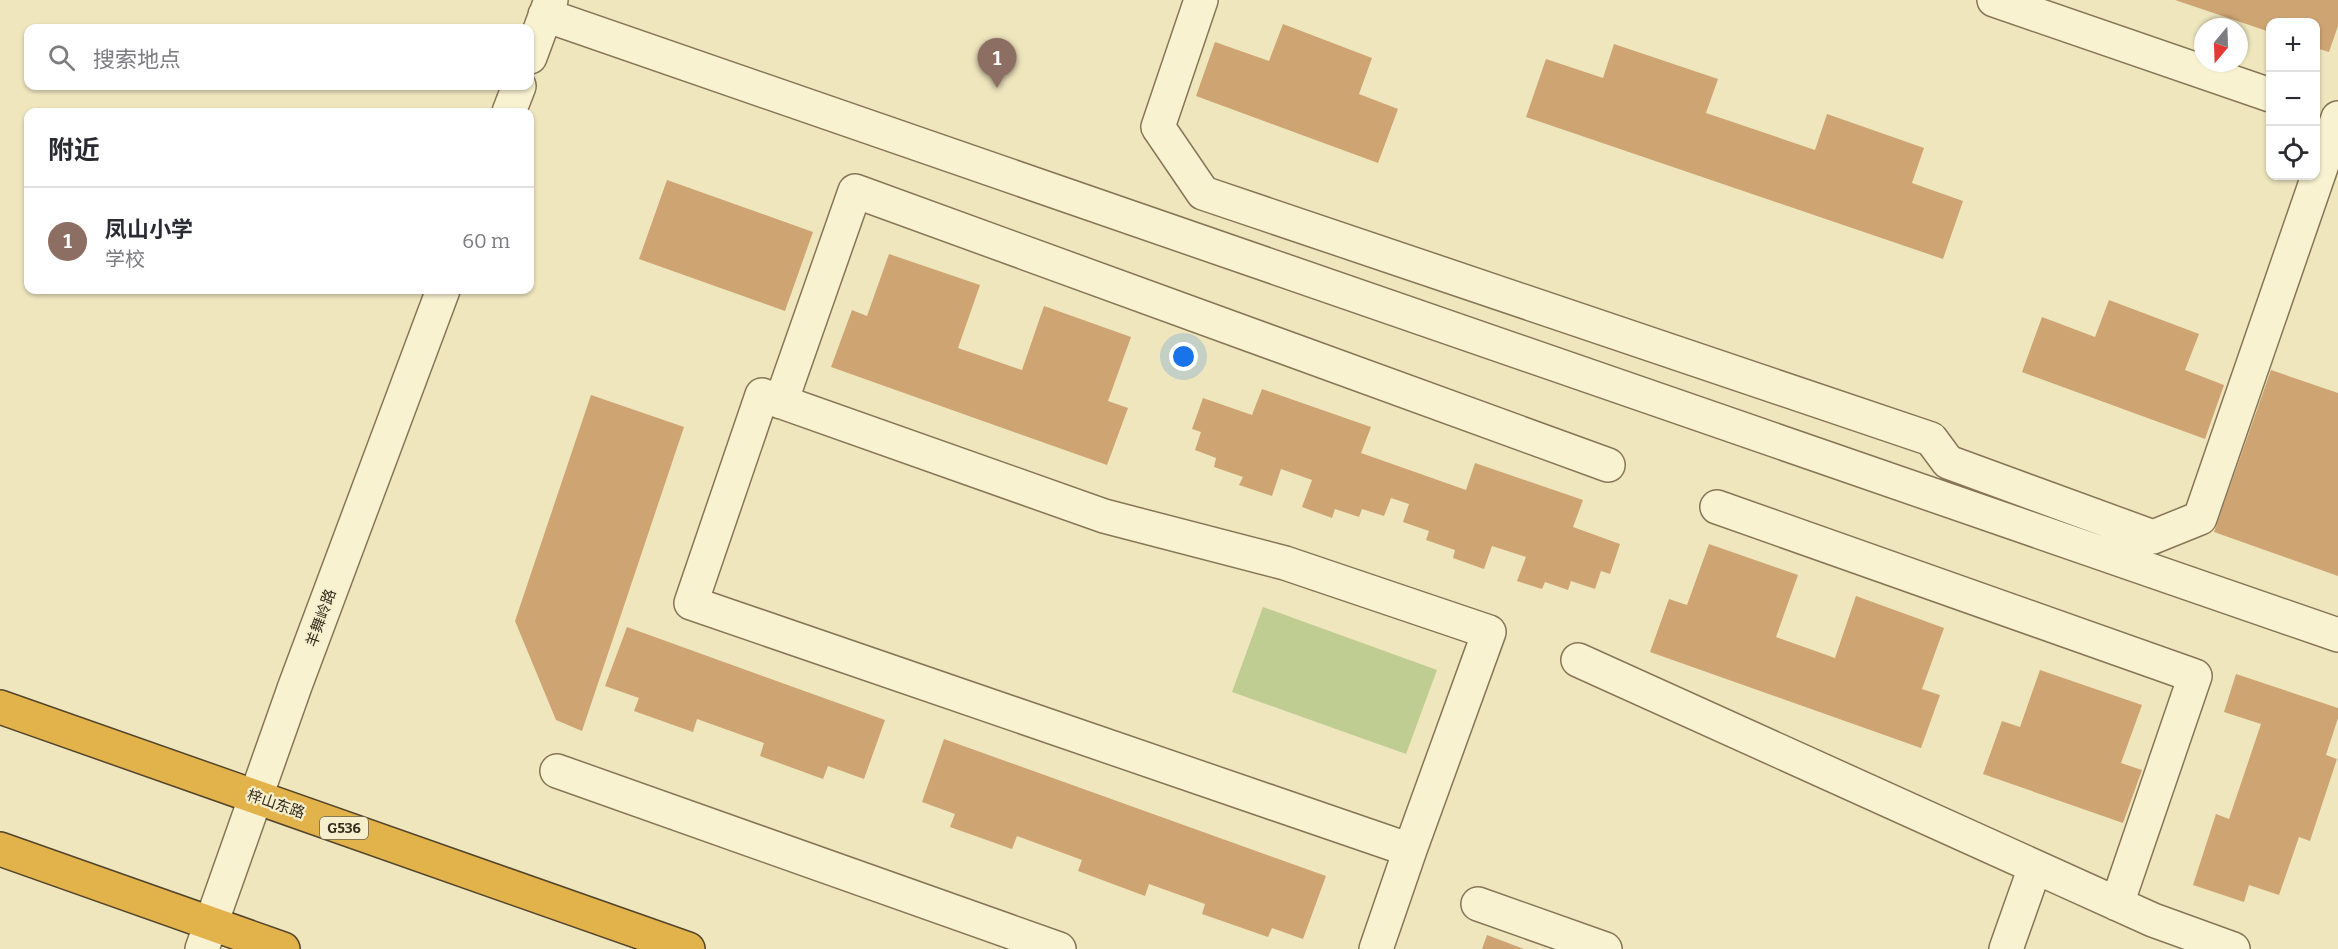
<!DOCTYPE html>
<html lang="zh">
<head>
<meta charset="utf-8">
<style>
	:root { --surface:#fff; --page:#f7f7f7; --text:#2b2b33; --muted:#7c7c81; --line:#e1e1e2; --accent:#db2777 }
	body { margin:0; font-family:Bitter,"Noto Sans SC",serif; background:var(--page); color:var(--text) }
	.controls { position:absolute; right:18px; top:18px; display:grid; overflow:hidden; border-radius:12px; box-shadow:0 2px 4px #0004 }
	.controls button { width:54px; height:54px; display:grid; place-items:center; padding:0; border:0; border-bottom:2px solid var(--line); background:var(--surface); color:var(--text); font:30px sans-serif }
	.compass { position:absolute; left:2194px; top:18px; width:54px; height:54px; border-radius:50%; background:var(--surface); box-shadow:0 2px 4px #0004; rotate:199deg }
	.you { position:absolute; left:1184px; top:357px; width:21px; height:21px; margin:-15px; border:4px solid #fff; border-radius:50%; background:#1a73e8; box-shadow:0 0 0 9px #1a73e833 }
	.badge { display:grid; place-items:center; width:39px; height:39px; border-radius:50%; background:var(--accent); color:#fff; font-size:20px; font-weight:700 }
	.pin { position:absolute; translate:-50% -50px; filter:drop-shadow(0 2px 3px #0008) }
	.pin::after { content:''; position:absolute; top:32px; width:21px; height:18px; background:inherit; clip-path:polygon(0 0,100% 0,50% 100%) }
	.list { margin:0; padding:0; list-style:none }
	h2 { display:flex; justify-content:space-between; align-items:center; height:78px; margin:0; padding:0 24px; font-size:26px }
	h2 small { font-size:20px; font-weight:400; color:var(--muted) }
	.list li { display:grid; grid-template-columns:39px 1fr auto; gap:18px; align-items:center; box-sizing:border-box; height:108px; padding:0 24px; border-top:2px solid var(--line) }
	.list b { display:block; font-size:22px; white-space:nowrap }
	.list p { margin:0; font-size:20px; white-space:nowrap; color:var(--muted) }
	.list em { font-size:20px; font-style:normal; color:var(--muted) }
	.icon { flex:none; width:33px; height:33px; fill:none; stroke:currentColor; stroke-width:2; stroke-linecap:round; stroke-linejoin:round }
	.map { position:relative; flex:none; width:2338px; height:949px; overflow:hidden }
	.search { position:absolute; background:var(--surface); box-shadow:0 2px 4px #0004; left:24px; top:24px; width:510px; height:66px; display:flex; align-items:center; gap:15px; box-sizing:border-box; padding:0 21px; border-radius:12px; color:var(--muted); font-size:22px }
	.panel { position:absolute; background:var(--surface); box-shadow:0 2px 4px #0004; left:24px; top:108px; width:510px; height:186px; border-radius:12px }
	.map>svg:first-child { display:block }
	.green { fill:#bfcd92 }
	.building { fill:#cea473 }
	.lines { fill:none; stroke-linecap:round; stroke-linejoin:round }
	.minor-casing { stroke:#877656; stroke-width:36 }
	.highway-casing { stroke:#54442b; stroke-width:36 }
	.minor { stroke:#f9f2d1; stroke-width:33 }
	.highway { stroke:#e2b24b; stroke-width:33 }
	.labels { text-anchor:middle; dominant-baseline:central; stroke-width:4.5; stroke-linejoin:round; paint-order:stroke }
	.shield { fill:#f6efce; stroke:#706651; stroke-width:1.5 }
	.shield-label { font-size:14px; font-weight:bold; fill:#362c1c }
	.street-label { font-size:15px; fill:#362c1c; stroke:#f6efce }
</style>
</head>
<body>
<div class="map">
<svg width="2338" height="949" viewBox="0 0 2338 949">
	<rect width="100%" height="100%" fill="#efe6be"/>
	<path class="green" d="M1263 607 1437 670 1406 754 1232 692Z"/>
	<path class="building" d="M2175 0H2338V26L2329 52 2316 48V22H2270V32Z
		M1283 24 1372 58 1359 94 1398 109 1378 163 1196 96 1215 42 1269 61Z
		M1614 44 1718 79 1706 113 1815 150 1827 114 1924 148 1912 183 1963 201 1943 259 1526 117 1546 59 1603 78Z
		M667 180 813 232 785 311 639 259Z
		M889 254 980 285 958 348 1022 370 1044 306 1131 337 1108 401 1128 408 1107 465 831 367 852 310 867 316Z
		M2109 300 2199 334 2185 370 2224 385 2205 439 2022 372 2042 317 2095 337Z
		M2271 370 2338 393V576L2214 532Z
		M1262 389 1371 427 1361 453 1466 490 1475 463 1583 500 1573 527 1620 544 1610 574 1601 571 1595 589 1571 581 1568 590 1545 582 1542 589 1517 581 1526 557 1492 546 1484 569 1453 558 1455 550 1426 540 1429 531 1403 522 1409 504 1391 498 1384 516 1362 509 1359 517 1335 509 1332 518 1302 507 1312 480 1281 469 1272 496 1239 485 1243 477 1214 467 1216 458 1195 450 1201 432 1192 429 1203 398 1252 415Z
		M591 395 684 427 582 731 556 720 515 621Z
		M1709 544 1798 575 1776 637 1835 658 1856 596 1944 628 1922 689 1940 695 1921 748 1650 652 1669 599 1687 605Z
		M627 627 885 720 864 779 828 766 823 779 760 756 764 743 697 719 693 732 634 711 639 698 605 686Z
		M2040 670 2142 705 2121 763 2142 770 2123 823 1983 774 2002 721 2020 727Z
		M2236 674 2338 708V718L2326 755 2337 759 2310 841 2299 837 2279 895 2249 885 2244 902 2193 885 2216 814 2229 819 2261 724 2224 712Z
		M944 739 1326 876 1303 939 1272 928 1268 937 1202 914 1205 904 1149 884 1145 896 1078 871 1082 860 1017 836 1012 849 950 827 955 814 922 802Z
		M1487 935 1524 949H1482Z"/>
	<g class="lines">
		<defs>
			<path id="minor" d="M1201 0 1158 127 1203 193 1931 439 1948 462 2153 537 2200 518 2338 118
				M1994 0 2270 95
				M545 15 2338 635
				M530 57 551 0
				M509 112 519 86
				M781 402 855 191 1608 465
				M1717 507 2195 676 2117 904
				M1578 660 2153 920 2233 949
				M557 771 1059 949
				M1478 904 1605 949
				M202 949 295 686 443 290
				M1376 949 1410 850 1489 632 1285 563 1104 516 762 395 691 603 1410 850
				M2006 949 2035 867"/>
			<path id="highway" d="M0 707 688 949
				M0 849 283 949"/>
		</defs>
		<use href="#minor" class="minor-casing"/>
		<use href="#highway" class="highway-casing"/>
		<use href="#minor" class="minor"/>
		<use href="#highway" class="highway"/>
	</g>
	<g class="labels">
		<rect class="shield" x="320" y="817" width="48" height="22" rx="4.5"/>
		<g class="shield-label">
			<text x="344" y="828">G536</text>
		</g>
		<g class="street-label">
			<text transform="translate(321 618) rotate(-70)">羊舞岭路</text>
			<text transform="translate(276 804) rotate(19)">梓山东路</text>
		</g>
	</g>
</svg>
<div class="controls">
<button>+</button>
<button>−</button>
<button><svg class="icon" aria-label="locate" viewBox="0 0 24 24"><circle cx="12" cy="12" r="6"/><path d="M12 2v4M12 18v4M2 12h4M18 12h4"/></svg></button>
</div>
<svg class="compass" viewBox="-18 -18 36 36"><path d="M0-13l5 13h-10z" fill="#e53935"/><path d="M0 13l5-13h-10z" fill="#7c7c81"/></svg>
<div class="you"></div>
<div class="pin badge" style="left:997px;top:88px;background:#8d6e63">1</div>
<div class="search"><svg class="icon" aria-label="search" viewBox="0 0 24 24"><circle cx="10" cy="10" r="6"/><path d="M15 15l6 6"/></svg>搜索地点</div>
<section class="panel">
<h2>附近<small></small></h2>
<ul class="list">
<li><span class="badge" style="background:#8d6e63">1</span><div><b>凤山小学</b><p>学校</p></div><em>60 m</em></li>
</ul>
</section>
</div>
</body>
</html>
